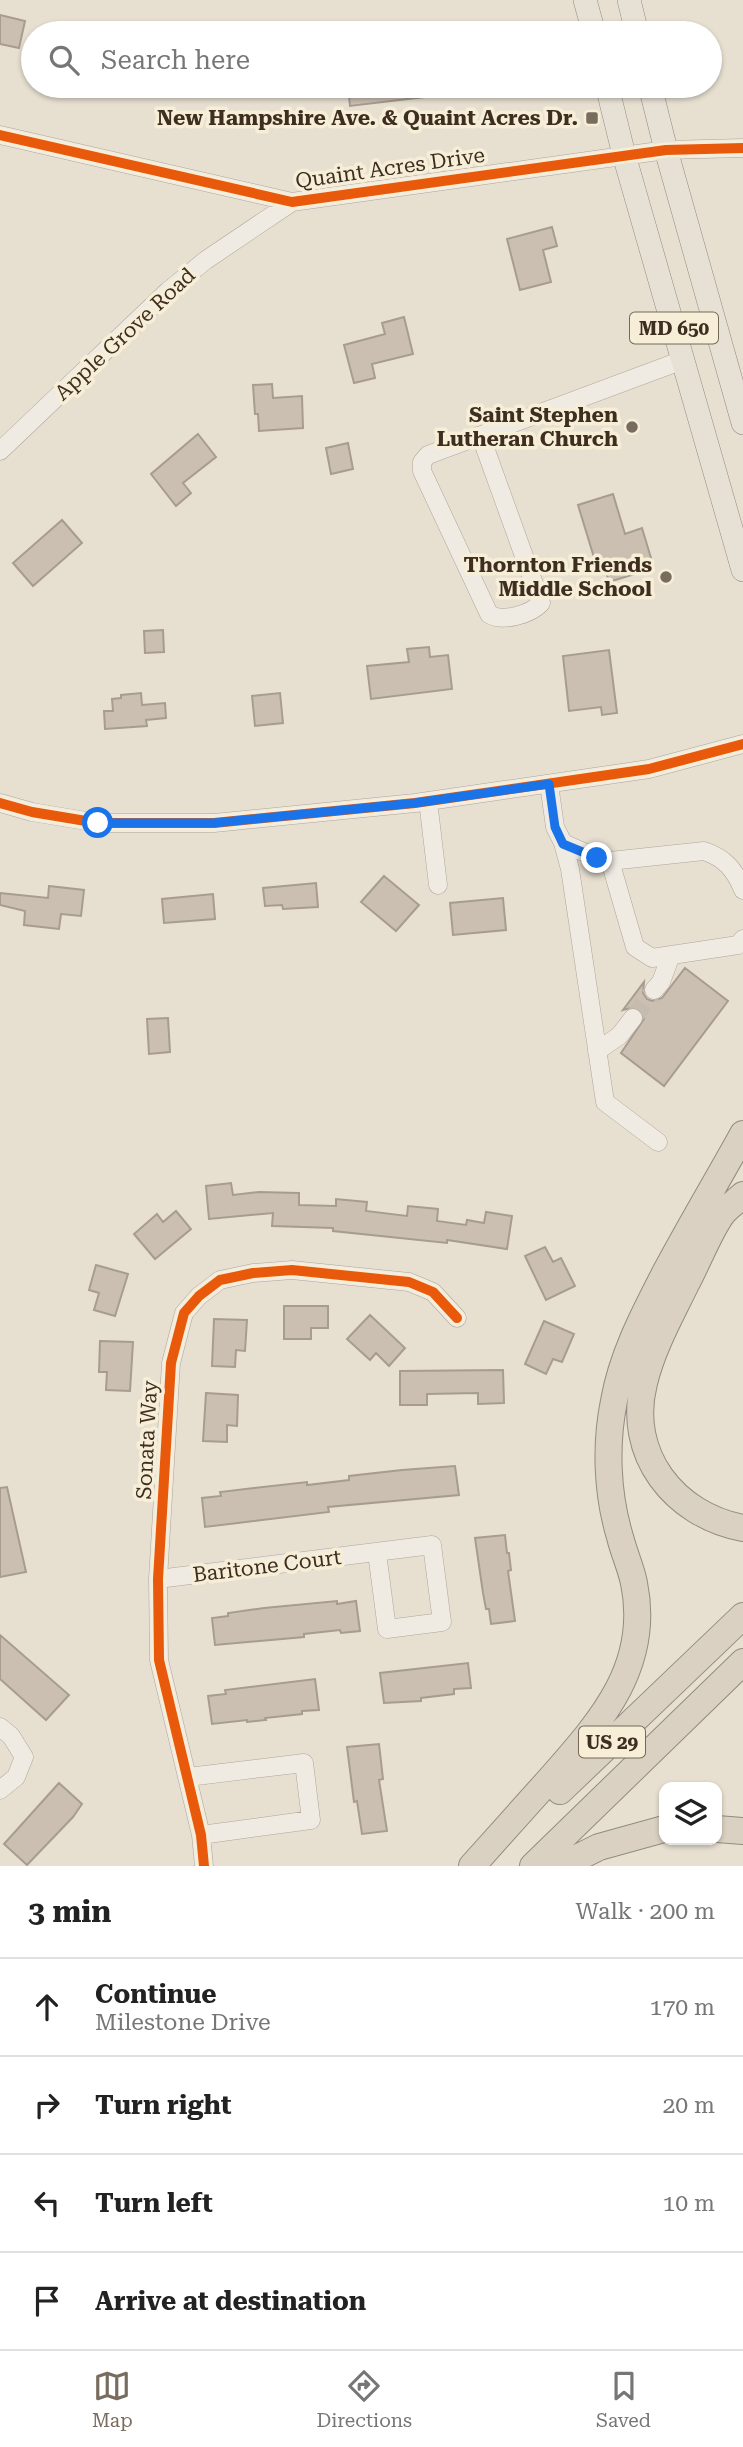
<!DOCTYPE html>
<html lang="en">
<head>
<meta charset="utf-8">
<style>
	:root { --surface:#fff; --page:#f2f2f2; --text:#222; --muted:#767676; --line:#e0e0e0; --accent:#786c5e }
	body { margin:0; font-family:"Roboto Serif",serif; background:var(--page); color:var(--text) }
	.controls { position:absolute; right:21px; bottom:21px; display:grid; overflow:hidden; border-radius:14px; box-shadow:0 2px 5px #0004 }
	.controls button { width:63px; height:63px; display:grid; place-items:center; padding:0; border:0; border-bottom:2px solid var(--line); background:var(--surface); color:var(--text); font:35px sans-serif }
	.stop { position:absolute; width:21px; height:21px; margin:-16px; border:5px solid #1a73e8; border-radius:50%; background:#fff }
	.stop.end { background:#1a73e8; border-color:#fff; box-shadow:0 2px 7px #0008 }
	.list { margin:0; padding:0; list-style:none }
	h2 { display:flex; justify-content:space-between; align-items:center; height:91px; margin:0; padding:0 28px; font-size:30px }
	h2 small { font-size:23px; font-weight:400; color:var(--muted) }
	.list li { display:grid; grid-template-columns:46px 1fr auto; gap:21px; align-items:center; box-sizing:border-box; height:98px; padding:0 28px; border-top:2px solid var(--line) }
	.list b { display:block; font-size:26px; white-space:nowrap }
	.list p { margin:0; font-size:23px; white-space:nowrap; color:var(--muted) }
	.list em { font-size:23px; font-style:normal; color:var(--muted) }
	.icon { flex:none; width:38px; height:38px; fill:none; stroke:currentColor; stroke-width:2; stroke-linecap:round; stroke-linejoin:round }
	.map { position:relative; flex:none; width:743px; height:1866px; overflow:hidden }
	.search { position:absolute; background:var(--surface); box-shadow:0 2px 5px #0004; left:21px; right:21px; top:21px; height:77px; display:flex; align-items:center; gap:18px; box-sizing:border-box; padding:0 24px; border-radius:38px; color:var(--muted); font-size:26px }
	.sheet { height:483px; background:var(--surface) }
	nav { display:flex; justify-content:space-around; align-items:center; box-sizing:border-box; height:98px; border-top:2px solid var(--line); background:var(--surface); font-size:19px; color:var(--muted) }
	nav a { display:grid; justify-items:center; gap:4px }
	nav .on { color:var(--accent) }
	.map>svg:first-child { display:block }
	.building { fill:#cbbfb2; stroke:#a89c90; stroke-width:2 }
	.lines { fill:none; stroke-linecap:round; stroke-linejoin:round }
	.minor-tunnel { stroke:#c5bcae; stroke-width:18; stroke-dasharray:18 9; stroke-linecap:butt }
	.minor-casing { stroke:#ada599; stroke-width:19 }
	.major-casing { stroke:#928b80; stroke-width:24 }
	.highway-casing { stroke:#928b80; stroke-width:28 }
	.minor { stroke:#efebe3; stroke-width:18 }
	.major { stroke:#e6e1d4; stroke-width:23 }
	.highway { stroke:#dad1c2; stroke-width:26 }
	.cycleway-casing { stroke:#f7eed8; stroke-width:15 }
	.cycleway { stroke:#e8590c; stroke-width:10 }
	.route { stroke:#1a73e8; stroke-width:9 }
	.poi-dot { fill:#786c5e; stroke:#f7eed8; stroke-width:2.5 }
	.labels { text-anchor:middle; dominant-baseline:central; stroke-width:7; stroke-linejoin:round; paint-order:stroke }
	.shield { fill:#f7eed8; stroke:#756857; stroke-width:2 }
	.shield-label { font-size:19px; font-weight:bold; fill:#3d2e20 }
	.poi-label { font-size:21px; font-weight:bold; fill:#3d2e20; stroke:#f7eed8; text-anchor:end }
	.street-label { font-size:21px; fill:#3d2e20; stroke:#f7eed8 }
</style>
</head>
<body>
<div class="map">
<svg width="743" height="1866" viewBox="0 0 743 1866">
	<rect width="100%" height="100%" fill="#e7e0d1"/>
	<path class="building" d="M0 15 25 21 19 48 0 44Z
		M348 86H441V95L350 106Z
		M552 227 557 246 543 250 551 282 520 290 507 239Z
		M404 317 413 354 372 364 375 378 354 383 344 345 385 334 382 323Z
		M272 384 273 398 302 396 303 428 259 431 258 414H255L253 385Z
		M198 434 216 457 183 483 191 493 176 506 151 474Z
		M348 443 353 469 331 474 326 448Z
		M613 494 625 534 642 528 654 568 609 582 603 562 596 564 578 505Z
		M62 520 82 543 33 586 13 563Z
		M163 630 164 652 145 653 144 631Z
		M429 647 430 657 448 655 452 689 371 699 367 666 409 662 407 649Z
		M609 650 617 713 602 715 601 707 569 711 563 656Z
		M141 693 142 705 165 703 166 718 146 720 147 726 105 729 104 711H113L112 699 121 698V695Z
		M280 693 283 723 255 726 252 696Z
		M384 876 419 905 396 931 361 902Z
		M316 883 318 907 283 909 282 905 265 906 263 888Z
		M49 886 84 890 81 916 61 914 59 929 24 925 25 911 0 905V893L48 898Z
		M213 894 215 919 164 923 162 899Z
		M503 898 506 930 453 935 450 903Z
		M685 968 728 1001 664 1086 621 1053 644 1019 639 1009 634 1007 623 1010 644 982 643 993 647 999 652 1001 662 998Z
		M168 1018 170 1052 149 1054 147 1019Z
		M231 1183 233 1195 259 1192 299 1193V1205L336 1206V1199L367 1202 366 1211 407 1216 408 1206 438 1209 437 1221 466 1225 467 1220 484 1223 486 1212 512 1216 507 1249 447 1240V1243L333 1231V1228L272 1226 273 1213 209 1219 206 1186Z
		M176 1211 191 1229 155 1259 134 1234 157 1214 163 1222Z
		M545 1247 553 1262 561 1258 575 1286 546 1300 525 1256Z
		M96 1265 128 1274 115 1316 94 1310 99 1293 89 1290Z
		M284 1306H328V1328H311V1339H284Z
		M370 1315 405 1348 389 1366 376 1353 370 1360 347 1339Z
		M214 1319 247 1320 245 1351 236 1350 235 1367 212 1366Z
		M544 1321 574 1334 562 1362 553 1359 546 1374 525 1364Z
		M100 1341 133 1342 130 1391 106 1390 107 1372H99Z
		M503 1370 504 1403 478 1404V1393L427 1394V1405H400V1371Z
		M206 1393 238 1395 237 1426 227 1425V1442L203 1441Z
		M455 1466 459 1495 328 1507 329 1512 205 1527 202 1498 221 1496 220 1492 307 1482V1485L349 1480V1476L402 1470Z
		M7 1487 26 1572 0 1577V1488Z
		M505 1535 507 1553H509L511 1570 508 1571 515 1621 491 1624 489 1609H486L483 1593 475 1538Z
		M337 1601V1604L356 1601 360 1631 341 1633 340 1630 304 1634V1637L215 1645 212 1618 228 1616V1613L264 1608Z
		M0 1635 69 1695 46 1720 0 1679Z
		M468 1663 471 1688 454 1689V1694L421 1698V1701L384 1703 380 1673Z
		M315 1679 319 1710 302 1711V1714L265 1718 266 1720 247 1722V1720L212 1724 208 1696 226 1694 225 1690Z
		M379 1744 383 1779 379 1780 387 1831 362 1834 357 1801 354 1802 347 1747Z
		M59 1783 82 1804 73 1817 27 1865 4 1844Z"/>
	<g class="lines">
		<path class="minor-tunnel" d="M633 1018 654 990"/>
		<defs>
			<path id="minor" d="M0 135 292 202 666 150 743 148
				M481 437 541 603C531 614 502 623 489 614L422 471V462L428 455 683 360
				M0 451 168 291 206 260 292 202
				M549 784 555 827 563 843 597 858 610 861 704 851C725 858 735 870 743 890
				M428 801 438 885
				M0 803 32 812 98 823H214L415 803 649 769 743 744
				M563 843 570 869 605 1102 658 1142
				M610 861 635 947 652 958 738 945 743 939
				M654 990 661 982 671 955
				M597 1051 619 1036 633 1018
				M158 1579 432 1545 442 1622 387 1629 377 1553
				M0 1727 11 1736 24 1757 16 1777 0 1790
				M188 1777 304 1763 311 1820 201 1835
				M204 1866 201 1835 159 1660 158 1579 171 1363 184 1313 199 1296 220 1280 253 1273 292 1270 409 1282 433 1292 457 1318"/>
			<path id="major" d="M585 0 594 33
				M629 0 637 33
				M607 86 624 155 743 570
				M650 86 666 150 743 423"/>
			<path id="highway" d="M743 1195C737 1201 729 1206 723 1213 711 1228 696 1266 686 1284 671 1315 652 1349 644 1383 626 1454 674 1515 743 1528
				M560 1791 743 1616
				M717 1829 743 1831
				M472 1866C498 1837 524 1808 550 1779 601 1721 651 1666 634 1583 631 1568 624 1553 620 1537 607 1494 605 1445 614 1401 622 1355 644 1314 665 1273 690 1226 717 1181 743 1134
				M533 1866 743 1662
				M561 1866 599 1847 664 1829"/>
		</defs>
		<use href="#minor" class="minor-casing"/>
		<use href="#major" class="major-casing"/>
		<use href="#highway" class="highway-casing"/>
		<use href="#minor" class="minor"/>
		<use href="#major" class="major"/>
		<use href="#highway" class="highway"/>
		<defs>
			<path id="cycleway" d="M0 135 292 202 666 150 743 148
				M0 803 32 812 98 823H214L415 803 649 769 743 744
				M204 1866 201 1835 159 1660 158 1579 171 1363 184 1313 199 1296 220 1280 253 1273 292 1270 409 1282 433 1292 457 1318"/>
		</defs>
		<use href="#cycleway" class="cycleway-casing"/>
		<use href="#cycleway" class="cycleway"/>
	</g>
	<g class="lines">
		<path class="route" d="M98 823H214L415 803 549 784 555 827 563 844 597 858"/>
	</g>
	<g class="poi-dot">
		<rect x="585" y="111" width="14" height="14" rx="3.5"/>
		<circle cx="632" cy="427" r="7"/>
		<circle cx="666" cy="577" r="7"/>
	</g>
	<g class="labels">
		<g class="shield">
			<rect x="630" y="312.5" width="88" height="31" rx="5"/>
			<rect x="579" y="1726.5" width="66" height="31" rx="5"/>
		</g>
		<g class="shield-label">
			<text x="674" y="328">MD 650</text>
			<text x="612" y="1742">US 29</text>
		</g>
		<g class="poi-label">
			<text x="578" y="118">New Hampshire Ave. &amp; Quaint Acres Dr.</text>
			<text x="618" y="415">Saint Stephen<tspan x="618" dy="24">Lutheran Church</tspan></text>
			<text x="652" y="565">Thornton Friends<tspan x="652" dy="24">Middle School</tspan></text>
		</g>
		<g class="street-label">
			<text transform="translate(390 168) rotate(-8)">Quaint Acres Drive</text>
			<text transform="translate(125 334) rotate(-43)">Apple Grove Road</text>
			<text transform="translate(147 1440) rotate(-87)">Sonata Way</text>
			<text transform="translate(267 1566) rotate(-7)">Baritone Court</text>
		</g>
	</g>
</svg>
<div class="controls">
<button><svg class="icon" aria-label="layers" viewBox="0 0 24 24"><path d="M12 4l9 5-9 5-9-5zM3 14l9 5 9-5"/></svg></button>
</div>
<div class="stop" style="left:98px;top:823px"></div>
<div class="stop end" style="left:597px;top:858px"></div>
<div class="search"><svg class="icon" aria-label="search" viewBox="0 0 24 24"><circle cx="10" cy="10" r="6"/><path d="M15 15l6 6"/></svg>Search here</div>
</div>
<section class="sheet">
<h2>3 min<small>Walk · 200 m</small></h2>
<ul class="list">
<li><svg class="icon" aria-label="ahead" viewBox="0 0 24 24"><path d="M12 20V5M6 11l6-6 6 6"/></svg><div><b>Continue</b><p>Milestone Drive</p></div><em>170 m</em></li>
<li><svg class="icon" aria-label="right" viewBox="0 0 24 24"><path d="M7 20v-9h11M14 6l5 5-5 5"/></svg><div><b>Turn right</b></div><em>20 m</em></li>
<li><svg class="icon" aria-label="left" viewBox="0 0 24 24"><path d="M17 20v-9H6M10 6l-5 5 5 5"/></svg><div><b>Turn left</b></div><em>10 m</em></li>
<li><svg class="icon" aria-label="arrive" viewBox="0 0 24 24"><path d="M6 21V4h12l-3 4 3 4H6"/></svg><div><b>Arrive at destination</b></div></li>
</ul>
</section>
<nav>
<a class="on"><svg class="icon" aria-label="map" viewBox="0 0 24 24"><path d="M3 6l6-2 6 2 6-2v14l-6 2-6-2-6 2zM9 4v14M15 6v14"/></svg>Map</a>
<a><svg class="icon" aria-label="directions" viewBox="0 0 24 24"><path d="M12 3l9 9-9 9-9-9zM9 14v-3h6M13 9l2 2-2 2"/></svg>Directions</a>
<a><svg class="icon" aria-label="saved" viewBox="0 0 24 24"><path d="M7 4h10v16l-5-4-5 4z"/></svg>Saved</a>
</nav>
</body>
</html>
